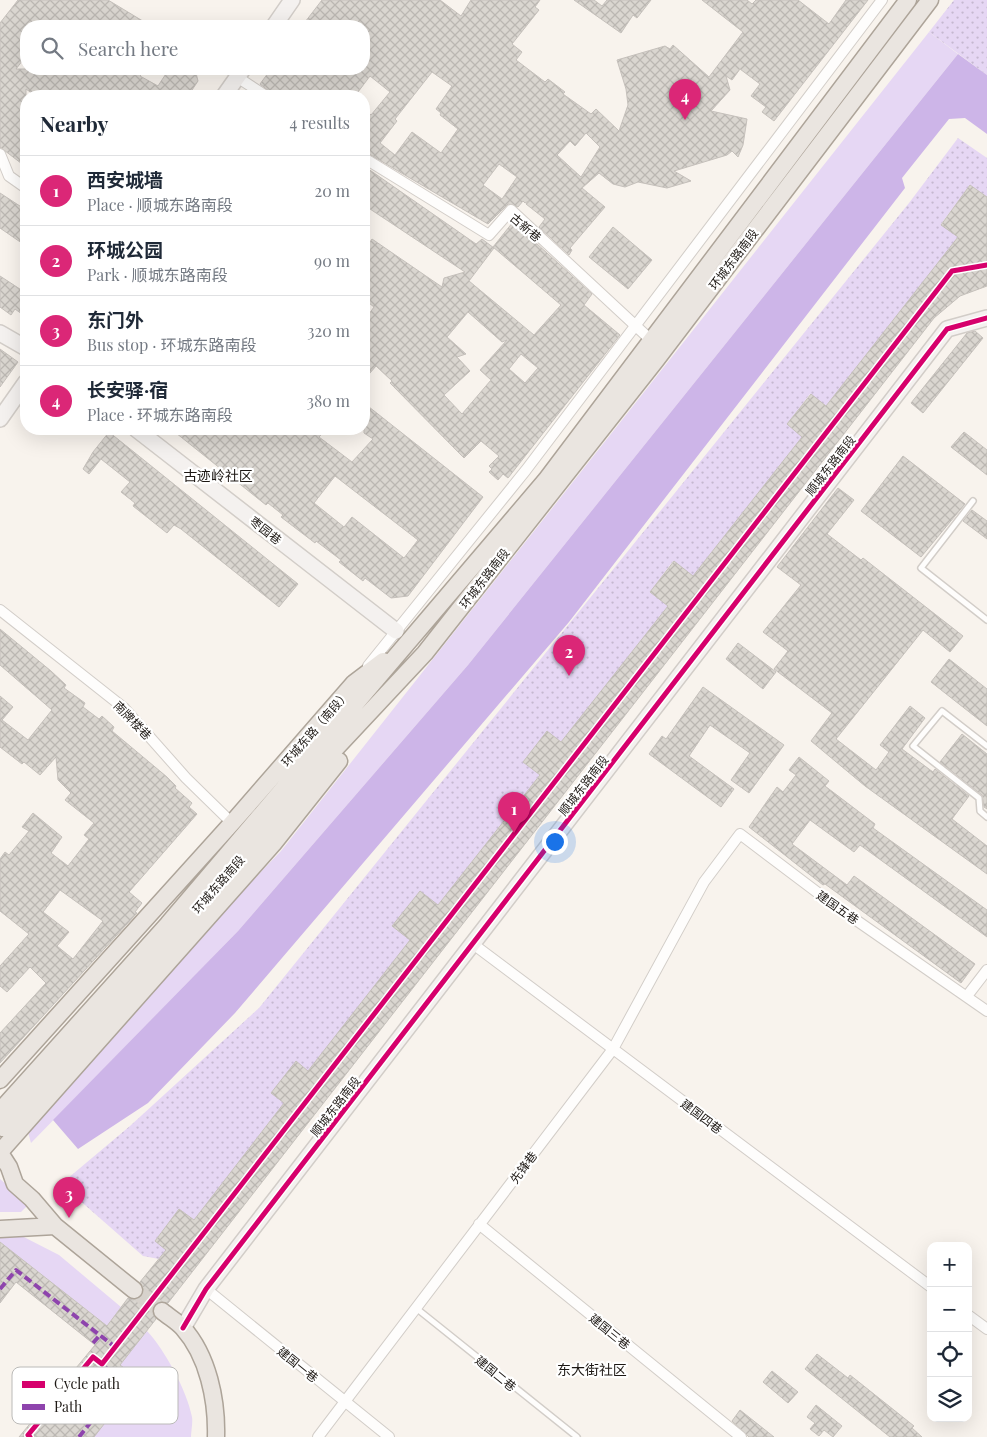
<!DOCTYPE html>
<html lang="en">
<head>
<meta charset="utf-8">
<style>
	:root { --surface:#fff; --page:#f6f6f7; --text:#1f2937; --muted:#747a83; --line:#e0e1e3; --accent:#db2777 }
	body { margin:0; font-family:"Playfair Display","Noto Sans SC",serif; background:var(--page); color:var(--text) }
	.controls { position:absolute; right:15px; bottom:15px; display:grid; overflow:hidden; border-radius:10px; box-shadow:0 5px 20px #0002 }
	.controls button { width:45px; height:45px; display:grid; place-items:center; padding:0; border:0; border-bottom:1px solid var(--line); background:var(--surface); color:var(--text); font:25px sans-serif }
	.you { position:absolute; left:554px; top:841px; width:18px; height:18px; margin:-12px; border:4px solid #fff; border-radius:50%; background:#1a73e8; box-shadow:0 0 0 8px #1a73e833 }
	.badge { display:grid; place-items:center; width:32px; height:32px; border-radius:50%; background:var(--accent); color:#fff; font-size:16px; font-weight:700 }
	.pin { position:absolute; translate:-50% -41px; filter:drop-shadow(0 1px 2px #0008) }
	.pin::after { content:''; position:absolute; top:26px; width:18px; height:15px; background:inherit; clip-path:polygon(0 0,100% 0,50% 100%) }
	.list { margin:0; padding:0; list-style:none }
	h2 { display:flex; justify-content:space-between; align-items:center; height:65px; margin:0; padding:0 20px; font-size:21px }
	h2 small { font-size:16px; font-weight:400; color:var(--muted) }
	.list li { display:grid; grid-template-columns:32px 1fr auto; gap:15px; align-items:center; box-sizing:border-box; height:70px; padding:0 20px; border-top:1px solid var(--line) }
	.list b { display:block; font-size:19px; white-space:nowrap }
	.list p { margin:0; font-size:16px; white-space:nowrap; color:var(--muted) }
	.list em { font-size:16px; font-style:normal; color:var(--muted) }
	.icon { flex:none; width:28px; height:28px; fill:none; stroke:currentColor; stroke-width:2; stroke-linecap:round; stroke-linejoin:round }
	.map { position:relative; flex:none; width:987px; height:1437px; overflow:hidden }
	.search { position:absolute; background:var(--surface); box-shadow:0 5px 20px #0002; left:20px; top:20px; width:350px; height:55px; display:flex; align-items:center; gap:12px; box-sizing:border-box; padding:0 18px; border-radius:20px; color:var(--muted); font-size:19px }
	.panel { position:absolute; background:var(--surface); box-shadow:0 5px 20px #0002; left:20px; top:90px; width:350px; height:345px; border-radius:20px }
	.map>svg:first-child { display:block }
	.green { fill:#e6d7f4 }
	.park { fill:url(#park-dots) }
	.water { fill:#cdb5e8 }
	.building { fill:url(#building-cross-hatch); stroke:#c5c0bb; fill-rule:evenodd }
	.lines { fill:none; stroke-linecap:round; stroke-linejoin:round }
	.primary-tunnel { stroke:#d7d2cc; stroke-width:16; stroke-dasharray:16 8; stroke-linecap:butt }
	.lane-casing { stroke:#d2cdc8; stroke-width:8 }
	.street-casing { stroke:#d2cdc8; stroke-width:12 }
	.secondary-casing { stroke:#d2cdc8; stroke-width:18 }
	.primary-casing { stroke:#ada499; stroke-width:19 }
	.lane { stroke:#fefdfc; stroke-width:5 }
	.street { stroke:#fefdfc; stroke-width:10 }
	.secondary { stroke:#f4f1ef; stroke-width:15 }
	.primary { stroke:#eae5e0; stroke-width:16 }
	.quiet { stroke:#8e44ad; stroke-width:4; stroke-dasharray:8 4; stroke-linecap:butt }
	.cycleway-casing { stroke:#fff; stroke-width:8 }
	.cycleway { stroke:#d6006c; stroke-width:5 }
	.labels { text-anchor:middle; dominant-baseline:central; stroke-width:4.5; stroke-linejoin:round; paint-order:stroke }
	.street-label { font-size:12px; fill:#1d1814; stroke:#fff }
	.neighbourhood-label { font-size:14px; fill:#1d1814; stroke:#fff }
	.key { fill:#fff; stroke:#bbbab8; stroke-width:1 }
	.key-label { font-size:14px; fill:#1d1814 }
</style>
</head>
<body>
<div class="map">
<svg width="987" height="1437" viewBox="0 0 987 1437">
	<defs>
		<pattern id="park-dots" width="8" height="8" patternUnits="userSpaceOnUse" patternTransform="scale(1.25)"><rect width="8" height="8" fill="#e6d7f4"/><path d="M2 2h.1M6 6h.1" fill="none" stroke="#c5b8d0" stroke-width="1.8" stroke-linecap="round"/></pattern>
		<pattern id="building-cross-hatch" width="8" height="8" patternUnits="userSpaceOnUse" patternTransform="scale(1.25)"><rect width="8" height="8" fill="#dad6d0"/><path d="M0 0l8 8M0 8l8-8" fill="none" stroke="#bbb7b2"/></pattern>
	</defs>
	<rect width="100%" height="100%" fill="#f8f3ed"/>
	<path class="green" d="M929 32 958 54 468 665 238 931 31 1143 26 1125 224 910 281 851Z
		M0 1179 29 1204 21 1212H0Z
		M14 1232 59 1255 121 1307 107 1326 0 1242V1234Z
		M147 1331C165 1350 187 1391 192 1417 193 1423 191 1431 191 1437H94L120 1365Z"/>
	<path class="park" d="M954 0H987V75L929 32Z
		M958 138 987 158V197L970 185 941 224 958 237 826 406 810 394 787 424 802 437 693 576 673 561 650 592 668 606 561 742 547 731 523 762 540 775 308 1071 272 1093 284 1103 194 1220 179 1209 155 1241 166 1250 159 1259 143 1256 61 1184 130 1126 259 1008 909 203Z"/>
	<path class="water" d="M958 54 987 75V134L965 118 949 119 902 178 905 188 569 622 235 1013 148 1103 78 1149 53 1120 238 931 468 665Z"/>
	<path class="building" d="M18 0H108L151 26H26V56L16 69H132L141 75 140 76 158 86 169 69H195L198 81 188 96H36L26 89V167L0 147V23Z
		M322 0H440L461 16 471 0H540L535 7 539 10 512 44 522 52 516 60 545 82 548 79 565 92 563 94 591 114 596 109 619 131 628 105 626 89 617 60 665 46 670 49 673 45 709 77 743 32 702 0H747L752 4 756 0H798L829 24 846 0H868L774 121 762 112 766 107 751 96 760 84 740 69 732 80 726 76 730 90 711 111 747 119 743 145 738 157 732 151 727 155 674 171 691 181 667 188 638 182 625 187 613 184 599 173 582 188 605 207 570 248 572 250 569 255 539 227 545 219 526 204 529 201 525 203 523 201 518 207 508 204 488 224 364 151V109L371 115 390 92 370 76 355 96H275L260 84 271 69H364V26H302ZM432 72 452 86 436 109 441 113 440 115 458 129 441 153 412 132 395 155 380 143 397 121 395 119ZM586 133 600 147 581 177 557 155 570 141 575 146ZM499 164 517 177 502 199 483 185Z
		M574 0H594L602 6 607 0H651L637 18 633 15 621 33Z
		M364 166 476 244 482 239 494 248 469 281 534 335 561 305 493 247 513 222 592 294 584 305 620 335 508 478 503 474 498 480 489 472 492 469 489 466 499 456 481 441 464 458 390 383 392 381 376 366 364 380V321L374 307 364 299V251L372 239 442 287 444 278 465 272 364 205ZM468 312 502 342 507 340 480 370 491 380 462 414 444 395 470 371 457 357 466 354 447 337ZM521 354 538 368 525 383 509 369Z
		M970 185 987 197V286L960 296 934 318 168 1303 159 1302 154 1305 153 1314 156 1319 120 1365 139 1379 94 1437H19L95 1345 16 1282 0 1303V1242L107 1326 128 1298 133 1300 141 1297 144 1291 140 1282 166 1250 155 1241 179 1209 194 1220 284 1103 271 1093 296 1061 308 1071 410 940 392 926 420 891 438 905 540 775 523 762 547 731 561 742 668 606 650 592 674 561 693 576 802 437 787 424 811 394 826 406 958 237 941 225Z
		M0 193 26 210V246L0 228Z
		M613 227 652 260 628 289 589 257Z
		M0 276 26 293V317L15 309 11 315 0 307Z
		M975 331 983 338 923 413 911 403 967 333Z
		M0 349 18 362 0 387Z
		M364 403 483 497 408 596 391 598 365 578 363 581 339 562 341 560 316 541 315 543 281 517 283 515 268 503 266 505 171 429H326L319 437 352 462 373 439 364 433ZM335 476 418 540 404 558 352 517 344 527 314 503Z
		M109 432 298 584 279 607 181 529 174 525 167 533 133 506 135 503 121 492 130 482 101 459 89 474 83 469 93 452Z
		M964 432 987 450V475L951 447Z
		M903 456 965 504 921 557 861 511Z
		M838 488 854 500 827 534 861 560 863 558 963 636 950 652 923 630 836 739 876 770 889 752 880 745 910 706 925 718 902 749 933 772 935 769 969 796 952 819 987 846V874L865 786 811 741 832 713 774 669 788 651 763 632 801 585 777 567Z
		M972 510 987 521V539L963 521Z
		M0 629 51 671 66 685 64 688 85 703 83 707 99 719 102 716 114 727 112 731 167 777 176 786 175 788 192 803 189 807 197 814 129 892 142 903 135 912 137 913 0 1063V1033L46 983 30 967 7 992 0 986V966L29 934 0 911V859L5 852 9 855 29 831 22 827 33 813 62 837 51 853 68 866 89 839 84 835 94 823 65 800 71 793 58 780 56 757 40 775 24 762 22 764 0 747V696L13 707 2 720 28 740 52 710 0 665ZM60 890 103 921 73 959 57 946 69 932 43 912Z
		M738 643 776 672 763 689 726 659Z
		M949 659 987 689V726L931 682Z
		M703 687 784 745 749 793 731 780 750 753 710 725 689 756 734 789 721 807 649 754 662 736 666 739Z
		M962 734 987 754V809L984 807 982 795 940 762Z
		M799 757 829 781 825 786 875 824 873 828 987 910V937L860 845 854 852 810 820 792 844 847 885 854 876 975 964 961 983 825 884 823 885 749 827 777 787 783 792 796 775 789 770Z
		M817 1354 848 1378 850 1375 914 1426 912 1428 922 1437H890L805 1369Z
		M772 1371 798 1392 788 1403 763 1382Z
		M816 1405 842 1426 833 1437 824 1430 819 1436 810 1429 815 1423 807 1417Z
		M740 1410 774 1437H749L732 1421Z"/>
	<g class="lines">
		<path class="primary-tunnel" d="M134 1290 162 1311"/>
		<defs>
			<path id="lane" d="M973 501 921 568 987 620
				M987 746 942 711 913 746 979 798 980 811 987 817
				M416 1308 577 1437"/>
			<path id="street" d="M237 77 266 96
				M0 154 9 176 26 188
				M364 158 489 235 511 210 652 341
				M0 610 124 708 186 778 232 823
				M368 666 526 470 882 0
				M473 944 931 1287
				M967 996 987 970
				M479 1224 741 1437
				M206 1289 389 1437
				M968 1315 987 1329
				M318 1437 613 1049 704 882 740 834 830 902 987 1011"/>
			<path id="secondary" d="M274 26 292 0
				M224 96 243 69
				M0 333 26 348
				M0 419 26 382
				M136 429 396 631
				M183 1328 206 1289 947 329 987 318"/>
			<path id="primary" d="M0 1080 232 823 354 683 383 661
				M0 1111 168 924 546 480 908 0
				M3 1128 337 747 425 653 656 360 930 0
				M0 1152 273 844 339 761
				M0 1153 9 1167 15 1184 32 1199 55 1226 134 1290
				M0 1229 55 1226
				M162 1311C169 1317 178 1322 183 1328 208 1356 217 1400 216 1437"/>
		</defs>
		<use href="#lane" class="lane-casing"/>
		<use href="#street" class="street-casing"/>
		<use href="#secondary" class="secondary-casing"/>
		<use href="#primary" class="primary-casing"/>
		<use href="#lane" class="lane"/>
		<use href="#street" class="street"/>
		<use href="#secondary" class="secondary"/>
		<use href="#primary" class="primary"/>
		<path class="quiet" d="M0 1289 16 1270 115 1347
			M93 1343 100 1335
			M79 1437 122 1383 102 1364"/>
		<defs>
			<path id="cycleway" d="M183 1328 206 1289 947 329 987 318
				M30 1437 28 1435 93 1357 102 1364 952 271 987 265"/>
		</defs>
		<use href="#cycleway" class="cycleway-casing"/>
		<use href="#cycleway" class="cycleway"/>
	</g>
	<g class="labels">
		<g class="street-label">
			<text transform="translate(526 227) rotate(40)">古新巷</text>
			<text transform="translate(733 259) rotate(-53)">环城东路南段</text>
			<text transform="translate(830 465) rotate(-52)">顺城东路南段</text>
			<text transform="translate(266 530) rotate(38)">枣园巷</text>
			<text transform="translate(484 578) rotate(-52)">环城东路南段</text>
			<text transform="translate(133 720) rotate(46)">南牌楼巷</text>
			<text transform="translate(315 728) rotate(-49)">环城东路（南段）</text>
			<text transform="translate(583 785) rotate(-52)">顺城东路南段</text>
			<text transform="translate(218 884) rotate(-49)">环城东路南段</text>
			<text transform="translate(838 907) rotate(35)">建国五巷</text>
			<text transform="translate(335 1106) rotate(-52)">顺城东路南段</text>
			<text transform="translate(702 1116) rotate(37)">建国四巷</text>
			<text transform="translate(523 1167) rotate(-53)">先锋巷</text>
			<text transform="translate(610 1331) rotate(39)">建国三巷</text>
			<text transform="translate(298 1364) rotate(39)">建国一巷</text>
			<text transform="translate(496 1373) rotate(39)">建国二巷</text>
		</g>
		<g class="neighbourhood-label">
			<text x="218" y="475">古迹岭社区</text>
			<text x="592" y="1369">东大街社区</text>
		</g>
	</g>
	<rect x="12" y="1367" width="166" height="57" rx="8" class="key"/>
	<rect x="22" y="1381" width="23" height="7" fill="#d6006c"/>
	<rect x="22" y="1404" width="23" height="6" fill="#8e44ad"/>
	<g class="key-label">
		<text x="54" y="1389">Cycle path</text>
		<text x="54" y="1412">Path</text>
	</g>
</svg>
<div class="controls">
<button>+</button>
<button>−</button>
<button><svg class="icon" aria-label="locate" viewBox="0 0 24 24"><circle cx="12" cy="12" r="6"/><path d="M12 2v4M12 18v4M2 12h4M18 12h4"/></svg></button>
<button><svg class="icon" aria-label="layers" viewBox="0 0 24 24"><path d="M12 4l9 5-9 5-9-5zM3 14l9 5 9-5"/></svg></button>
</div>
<div class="you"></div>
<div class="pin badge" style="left:514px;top:833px">1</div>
<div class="pin badge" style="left:569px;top:676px">2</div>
<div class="pin badge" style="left:69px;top:1218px">3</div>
<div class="pin badge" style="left:685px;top:120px">4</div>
<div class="search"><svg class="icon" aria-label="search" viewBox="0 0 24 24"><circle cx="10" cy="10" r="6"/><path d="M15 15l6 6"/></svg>Search here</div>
<section class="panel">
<h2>Nearby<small>4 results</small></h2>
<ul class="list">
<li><span class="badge">1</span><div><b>西安城墙</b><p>Place · 顺城东路南段</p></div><em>20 m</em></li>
<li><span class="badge">2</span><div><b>环城公园</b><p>Park · 顺城东路南段</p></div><em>90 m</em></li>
<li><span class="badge">3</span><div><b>东门外</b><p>Bus stop · 环城东路南段</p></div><em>320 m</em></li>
<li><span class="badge">4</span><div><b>长安驿·宿</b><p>Place · 环城东路南段</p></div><em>380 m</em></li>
</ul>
</section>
</div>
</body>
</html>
